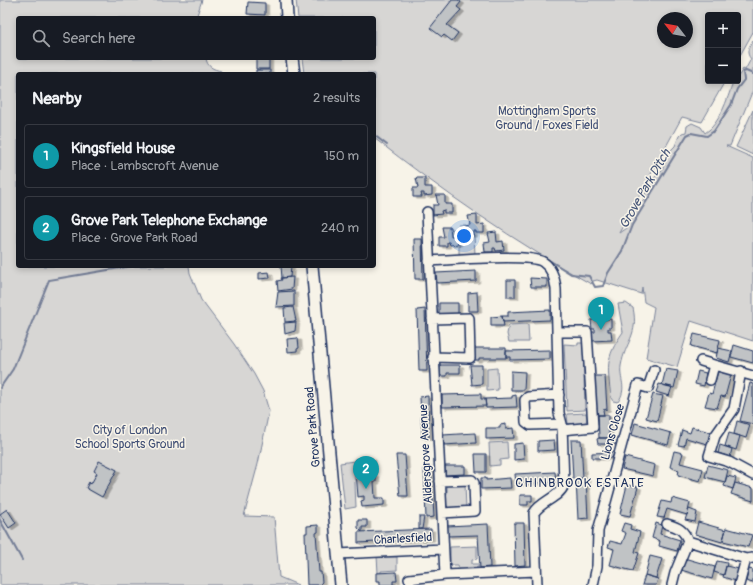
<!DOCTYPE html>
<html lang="en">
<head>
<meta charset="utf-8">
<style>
	:root { --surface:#171b24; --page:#242831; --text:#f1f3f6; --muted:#9ea1a6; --line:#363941; --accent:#2563eb }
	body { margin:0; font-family:Pangolin,sans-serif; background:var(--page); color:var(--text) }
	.controls { position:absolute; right:12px; top:12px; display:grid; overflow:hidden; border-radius:4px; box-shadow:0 2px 6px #0003 }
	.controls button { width:36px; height:36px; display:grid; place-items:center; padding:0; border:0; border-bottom:1px solid var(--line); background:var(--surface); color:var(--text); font:20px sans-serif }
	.compass { position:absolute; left:657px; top:12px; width:36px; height:36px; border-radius:50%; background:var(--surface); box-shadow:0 2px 6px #0003; rotate:301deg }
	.you { position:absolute; left:464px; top:236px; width:14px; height:14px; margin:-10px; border:3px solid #fff; border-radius:50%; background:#1a73e8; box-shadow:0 0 0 6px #1a73e833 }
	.badge { display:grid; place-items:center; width:26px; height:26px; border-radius:50%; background:var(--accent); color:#fff; font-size:13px; font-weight:700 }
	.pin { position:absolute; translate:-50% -33px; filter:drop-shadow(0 1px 2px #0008) }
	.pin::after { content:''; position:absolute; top:21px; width:14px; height:12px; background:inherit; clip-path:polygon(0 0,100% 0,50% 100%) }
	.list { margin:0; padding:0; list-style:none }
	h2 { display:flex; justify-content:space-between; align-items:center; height:52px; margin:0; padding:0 16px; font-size:17px }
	h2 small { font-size:13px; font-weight:400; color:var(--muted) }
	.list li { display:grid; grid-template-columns:26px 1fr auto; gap:12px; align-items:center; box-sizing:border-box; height:64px; margin:0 8px 8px; padding:0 8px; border:1px solid var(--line); border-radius:4px }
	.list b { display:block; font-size:15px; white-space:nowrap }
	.list p { margin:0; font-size:13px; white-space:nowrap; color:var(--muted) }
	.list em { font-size:13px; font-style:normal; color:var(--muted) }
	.icon { flex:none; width:22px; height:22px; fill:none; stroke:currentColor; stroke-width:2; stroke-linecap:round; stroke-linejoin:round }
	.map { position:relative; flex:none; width:753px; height:585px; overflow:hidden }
	.search { position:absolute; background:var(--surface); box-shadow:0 2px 6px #0003; left:16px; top:16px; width:360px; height:44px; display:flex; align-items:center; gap:10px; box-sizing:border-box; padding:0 14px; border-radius:4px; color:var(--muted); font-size:15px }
	.panel { position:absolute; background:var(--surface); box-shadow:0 2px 6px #0003; left:16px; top:72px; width:360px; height:196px; border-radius:4px }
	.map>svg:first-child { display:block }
	.green { fill:#d7d6d4; stroke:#798299; fill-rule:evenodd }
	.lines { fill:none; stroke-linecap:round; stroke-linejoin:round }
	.stream { stroke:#727c95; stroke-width:2 }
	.building { fill:#c0c3c5; stroke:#1b2f5e; filter:url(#shadow) }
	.minor-casing { stroke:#1b2f5e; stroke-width:12 }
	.major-casing { stroke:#1b2f5e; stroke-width:14 }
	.minor { stroke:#f7f3e8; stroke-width:9 }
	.major { stroke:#f7f3e8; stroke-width:11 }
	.labels { text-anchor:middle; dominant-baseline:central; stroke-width:3; stroke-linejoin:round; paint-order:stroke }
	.park-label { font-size:12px; fill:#415076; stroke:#f7f3e8 }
	.street-label { font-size:12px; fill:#1b2f5e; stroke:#f7f3e8 }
	.water-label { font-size:13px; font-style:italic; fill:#465679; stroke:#f7f3e8 }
	.neighbourhood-label { font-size:13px; letter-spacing:1px; fill:#1b2f5e; stroke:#f7f3e8 }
</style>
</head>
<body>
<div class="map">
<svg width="753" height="585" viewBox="0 0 753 585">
	<defs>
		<filter id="shadow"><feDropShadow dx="3.5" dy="2" stdDeviation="0" flood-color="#0004"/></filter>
	</defs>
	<rect width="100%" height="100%" fill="#f7f3e8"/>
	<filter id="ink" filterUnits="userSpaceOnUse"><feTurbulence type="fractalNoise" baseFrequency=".025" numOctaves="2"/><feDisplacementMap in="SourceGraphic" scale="8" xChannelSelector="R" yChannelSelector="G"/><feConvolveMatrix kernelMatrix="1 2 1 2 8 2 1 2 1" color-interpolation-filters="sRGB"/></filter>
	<g filter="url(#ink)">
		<path class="green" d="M0 0H202L196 18H18V58H206C207 67 213 69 221 71V74H18V266H189L190 273 201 300 234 344 254 374 263 391 269 411 258 464 244 516 274 517 279 577 298 585H0Z
			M296 0H753V32L738 59V15H708V81H725L702 122 682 117 619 233 629 226 633 209 644 200 648 183 662 171 669 152 675 146 679 136 682 133 686 132 687 126 692 123 701 127 705 133C720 124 727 99 733 83L738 81V77L743 69 745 70 751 59C745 52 749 47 753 40V90L730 146H726L753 158V341L691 321 677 367 646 358 654 307 644 302 642 287 641 294 597 280 593 281 591 284C516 243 442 191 374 138V74H304L302 58H374V18H298ZM663 18H687V42H663Z
			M753 110V155L736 147Z
			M459 225H465L466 235H474L475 254H459Z
			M626 303 633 308C639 335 625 342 621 366 619 380 628 387 618 402L613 401 611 398C608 368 604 359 623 332L618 304Z
			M528 324 529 342H509L507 334 509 325Z
			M578 343H583L585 410 567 411 564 344 578 345Z
			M497 368 498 390 487 391V369Z
			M586 413 587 419 585 424H568L567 414Z
			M507 442 508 459 500 460V465L490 466 489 443Z
			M354 461 356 507 345 509 340 463Z
			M447 483H465L466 510H448L445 498 447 493Z
			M477 546V559L472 560V564H479V567L459 568 458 565H450V547Z
			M377 556 397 557V570L381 571V573H378Z"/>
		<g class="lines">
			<path class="stream" d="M374 135 387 145
				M544 257 571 274 589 276 595 287 603 286 608 273 622 251 632 225 687 135 691 133 707 136 714 131 731 105 737 89 744 80 743 72 746 71 753 74
				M0 388 13 369 49 280 132 266
				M0 520 22 560"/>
		</g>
		<path class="building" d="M452 0H458L461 2 457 7 461 10 447 25 458 33 452 41 444 35 442 37 430 28Z
			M248 2 265 3V15L247 14Z
			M256 58H269V69H256Z
			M256 70H270V74H256Z
			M416 178H425V187H432V195L424 196V193H421L422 197H413V188H418Z
			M436 195H445V204H452V213H444V210L441 211 442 214 433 215V205H438Z
			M477 215V225L484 224V233H476V231H474V235H465V226L470 225 468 216Z
			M442 227H450L451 236H457L458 244 450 245 449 242H447V246H439V237H444Z
			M496 232 497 242 503 241 504 250 496 251 495 248H493V252H485L484 243 490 242 488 233Z
			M414 239H422L423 279H415Z
			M281 266H291L290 277 282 278Z
			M476 271V281L437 283 436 273Z
			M269 272 270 278 259 279V273Z
			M293 277 292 289 278 291 277 281 282 280 281 278Z
			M530 278 547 279V287H531Z
			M507 280H515V297H507Z
			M294 291V306L276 307 278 292Z
			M477 292 478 311H468V293Z
			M439 303H458V315H439Z
			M293 307 296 321 285 322 284 308Z
			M425 309 427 371H419L417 310Z
			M550 310V320L503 322 502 316H508V312Z
			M502 316 504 326H491V317Z
			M611 319V328H608V331H611L612 340 592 341 591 332H595V329H592L591 320Z
			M296 322 295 331 285 334 284 323Z
			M694 334 720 340 717 353 691 346Z
			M298 338 299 348 297 349V351L288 352 287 339Z
			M734 345 753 351V363L731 357Z
			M474 348H506V358H479V360H474Z
			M718 348 732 351 729 362 716 358Z
			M550 350V359L510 360V357H506V351Z
			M440 365H460V373H447V376H440Z
			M470 365H482V384L472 385Z
			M666 369 678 371 674 388 662 385Z
			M511 371 525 372 524 390H511Z
			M698 371 706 373 704 386 695 384Z
			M718 371 731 375 725 397 721 396 717 408 705 406 709 393 712 394Z
			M594 376H605L607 409 603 410 604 415H596Z
			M750 383 753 384V424L740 421Z
			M659 384 672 387 669 396 656 392Z
			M481 394V399H485L486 406 442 407V395Z
			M653 394 663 396 657 421 646 418Z
			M516 395 517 407 486 408 485 399 512 398V396Z
			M428 396 429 437 422 438 420 397Z
			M598 415H609V438H599Z
			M737 421 750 425 746 438 734 434Z
			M635 423 671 433 668 445 632 435Z
			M506 424V429L513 428 514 438 486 439V428H500V425Z
			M692 427 710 432 707 444 686 438 684 446 678 445 682 430 690 433Z
			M475 433 476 443 444 445 443 435Z
			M729 433 740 436 736 450 725 446Z
			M599 438H619L617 444H598L597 439Z
			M554 440 555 450 538 451V441Z
			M571 440H581L583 478 573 479Z
			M523 443 524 459 514 460V444Z
			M720 445 732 449 730 457 718 453Z
			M674 451 683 453 680 463 703 469 700 481 678 475 679 470 670 467Z
			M615 452 612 458H592V453Z
			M475 454H486V472H476Z
			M396 455H405L408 496H400Z
			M625 457 655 465 653 476 622 469Z
			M372 458 373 475H376V482H374L375 498H384V505L362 507 361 501 364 500V496L358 497 355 459Z
			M99 461 117 470 102 497 86 488 89 482 91 484 97 473 94 471Z
			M708 465 728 470 725 482 705 477Z
			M445 466H465V474L445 475Z
			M431 467 434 517 426 518 424 468Z
			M555 472 556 482 516 484 515 474Z
			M727 476 736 478 733 489 724 486Z
			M481 478H486V480L510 478 511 488 481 489Z
			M586 478 588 518 578 519 576 479Z
			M735 483 753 488V501L731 494Z
			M627 485 638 487 630 516 620 514Z
			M520 495H532V501H528V505H520Z
			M672 498 690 503 687 515 667 509 664 518 657 517 662 501 671 503Z
			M7 509 16 523 9 528 0 514Z
			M689 509 697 512 695 522 685 520Z
			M419 517H424L422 529H419Z
			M358 520H367V527H362V532L358 528Z
			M698 522 726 530 722 542 695 534Z
			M514 523H524L525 565 515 566Z
			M624 523 631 525 630 529 640 532 635 552 639 553 633 571 610 565 614 549 608 547 610 541 622 544 626 533 621 531Z
			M656 523 662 525 660 534 680 540 677 551 659 546 660 541 652 538Z
			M488 524 490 567 480 568 478 535 447 536V526Z
			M318 525V532L316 533 319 572H321L322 582 319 585H307L305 533H307V526Z
			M726 528 752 535 748 547 723 541Z
			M431 529V539L358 543V532Z
			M650 556 662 559 656 578 645 575Z
			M684 558 715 567 712 579 681 570Z
			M717 561 727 563 724 575 714 572Z
			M726 566 739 569 736 581 723 577Z
			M749 569 753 570V583L746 581Z
			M396 572 397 581H393V585H396H380V581H376V573Z
			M645 575 658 579 656 585H642Z"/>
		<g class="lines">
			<defs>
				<path id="minor" d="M427 212 445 575 536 571
					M429 261C449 260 530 253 543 262 552 268 555 279 556 289L559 413 562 424 564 485C559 498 541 501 534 513L537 585
					M432 319 469 318 470 358 433 357
					M557 332H587L593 427 562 430
					M701 361 714 365
					M741 371 734 409 715 436 709 456 729 462 753 475
					M710 380 714 365 753 376
					M559 395 528 397 525 400 526 422 530 425 562 424
					M440 481 472 480 474 483 475 511 442 513
					M667 524C678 527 684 530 688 541
					M338 554 443 549
					M409 579 445 575
					M593 585 597 566 598 531 638 385 648 388 654 370
					M672 585 675 573 688 541 746 559 753 558
					M739 585 746 559"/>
				<path id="major" d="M286 0 287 18
					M292 58 294 74
					M312 266 341 585"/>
			</defs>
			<use href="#minor" class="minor-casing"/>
			<use href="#major" class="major-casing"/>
			<use href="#minor" class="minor"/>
			<use href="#major" class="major"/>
		</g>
	</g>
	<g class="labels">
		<g class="park-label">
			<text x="547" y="111">Mottingham Sports<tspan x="547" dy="14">Ground / Foxes Field</tspan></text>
			<text x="130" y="430">City of London<tspan x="130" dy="14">School Sports Ground</tspan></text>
		</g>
		<g class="street-label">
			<text transform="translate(313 427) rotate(-95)">Grove Park Road</text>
			<text transform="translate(613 432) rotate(-74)">Lions Close</text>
			<text transform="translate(426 454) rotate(-93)">Aldersgrove Avenue</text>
			<text transform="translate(403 539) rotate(-3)">Charlesfield</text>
		</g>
		<g class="water-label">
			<text transform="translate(645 189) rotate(-60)">Grove Park Ditch</text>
		</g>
		<g class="neighbourhood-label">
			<text x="580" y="483">CHINBROOK ESTATE</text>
		</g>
	</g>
</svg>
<div class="controls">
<button>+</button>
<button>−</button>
</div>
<svg class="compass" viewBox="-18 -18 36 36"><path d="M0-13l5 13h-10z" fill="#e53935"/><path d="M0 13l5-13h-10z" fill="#9ea1a6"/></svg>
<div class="you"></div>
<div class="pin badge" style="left:601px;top:330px;background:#0f9aa8">1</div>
<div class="pin badge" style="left:366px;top:489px;background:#0f9aa8">2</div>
<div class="search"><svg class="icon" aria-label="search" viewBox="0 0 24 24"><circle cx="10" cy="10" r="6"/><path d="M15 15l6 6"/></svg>Search here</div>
<section class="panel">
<h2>Nearby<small>2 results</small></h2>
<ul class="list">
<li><span class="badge" style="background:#0f9aa8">1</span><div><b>Kingsfield House</b><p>Place · Lambscroft Avenue</p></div><em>150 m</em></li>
<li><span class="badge" style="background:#0f9aa8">2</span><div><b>Grove Park Telephone Exchange</b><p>Place · Grove Park Road</p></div><em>240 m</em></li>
</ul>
</section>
</div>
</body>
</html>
